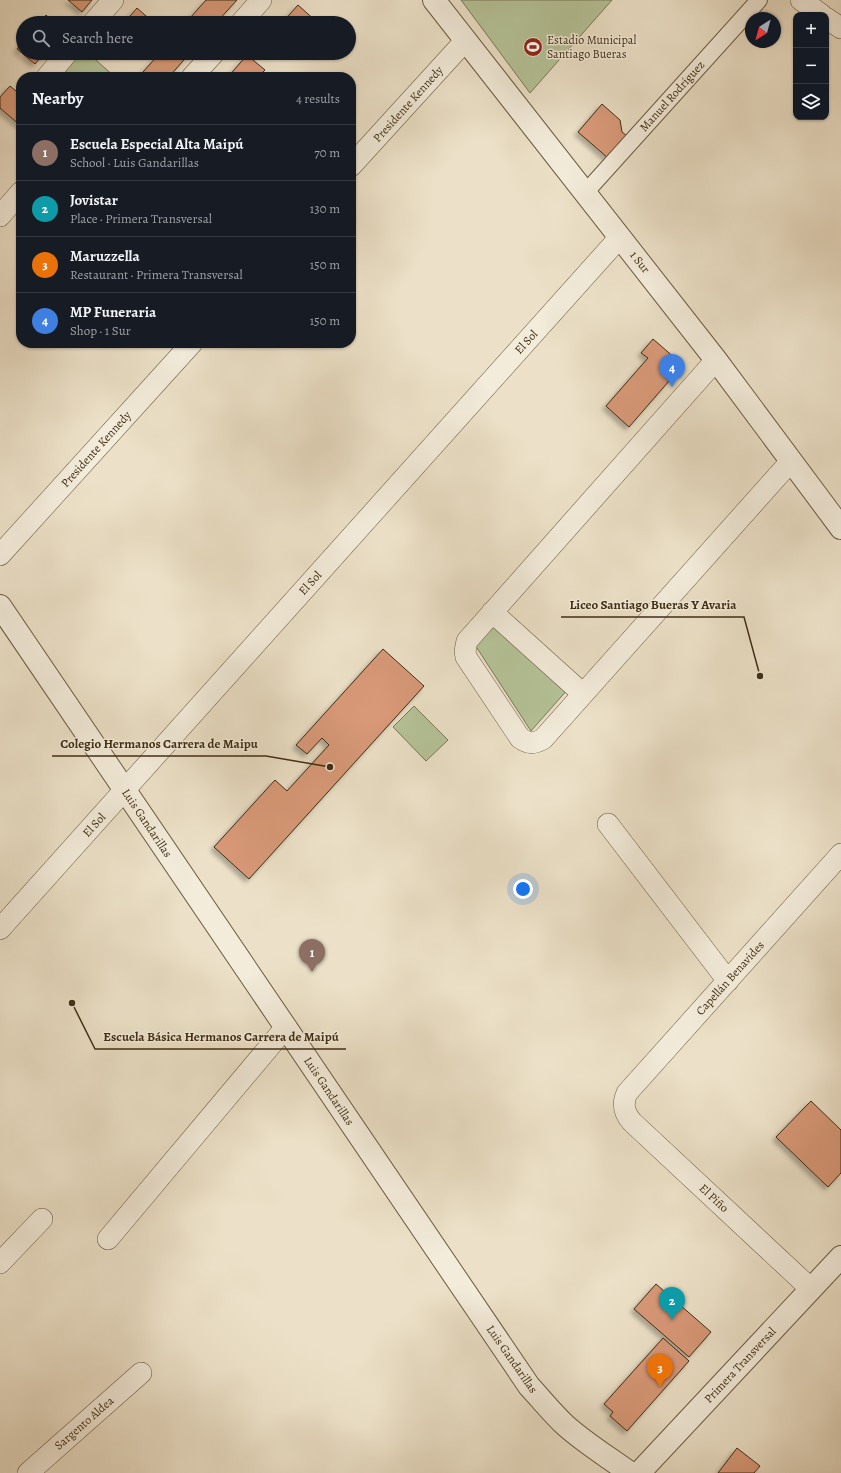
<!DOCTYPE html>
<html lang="en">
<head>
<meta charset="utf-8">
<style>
	:root { --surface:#171b24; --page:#20242c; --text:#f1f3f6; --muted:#9ea1a6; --line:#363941; --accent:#2563eb }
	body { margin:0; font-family:Alegreya,serif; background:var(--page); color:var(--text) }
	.controls { position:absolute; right:12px; top:12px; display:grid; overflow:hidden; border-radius:8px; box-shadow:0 1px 3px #0004 }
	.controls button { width:36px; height:36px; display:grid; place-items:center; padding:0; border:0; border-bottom:1px solid var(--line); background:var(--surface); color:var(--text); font:20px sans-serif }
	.compass { position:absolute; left:745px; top:12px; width:36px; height:36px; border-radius:50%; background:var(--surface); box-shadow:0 1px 3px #0004; rotate:216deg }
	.you { position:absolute; left:523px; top:889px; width:14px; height:14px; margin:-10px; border:3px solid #fff; border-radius:50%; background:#1a73e8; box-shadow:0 0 0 6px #1a73e833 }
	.badge { display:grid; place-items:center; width:26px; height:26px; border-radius:50%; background:var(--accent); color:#fff; font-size:13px; font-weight:700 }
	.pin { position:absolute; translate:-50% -33px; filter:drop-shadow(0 1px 2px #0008) }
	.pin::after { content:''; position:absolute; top:21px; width:14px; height:12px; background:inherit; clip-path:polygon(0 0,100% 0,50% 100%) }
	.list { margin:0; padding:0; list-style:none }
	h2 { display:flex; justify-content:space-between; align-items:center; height:52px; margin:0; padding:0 16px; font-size:17px }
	h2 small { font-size:13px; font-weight:400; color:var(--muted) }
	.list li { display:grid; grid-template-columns:26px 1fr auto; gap:12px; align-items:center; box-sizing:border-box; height:56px; padding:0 16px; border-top:1px solid var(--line) }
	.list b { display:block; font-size:15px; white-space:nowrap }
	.list p { margin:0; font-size:13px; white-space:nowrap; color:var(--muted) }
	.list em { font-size:13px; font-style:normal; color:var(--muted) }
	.icon { flex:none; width:22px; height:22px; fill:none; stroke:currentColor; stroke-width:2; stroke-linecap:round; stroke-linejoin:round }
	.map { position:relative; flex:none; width:841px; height:1473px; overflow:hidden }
	.search { position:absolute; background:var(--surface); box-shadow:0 1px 3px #0004; left:16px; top:16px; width:340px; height:44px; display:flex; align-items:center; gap:10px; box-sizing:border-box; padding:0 14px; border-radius:22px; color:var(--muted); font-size:15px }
	.panel { position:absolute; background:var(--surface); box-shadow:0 1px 3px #0004; left:16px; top:72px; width:340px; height:276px; border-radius:16px }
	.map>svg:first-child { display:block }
	.green { fill:#b5c398; stroke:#7a7856 }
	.building { fill:#d89978; stroke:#3f2d13; filter:url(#shadow) }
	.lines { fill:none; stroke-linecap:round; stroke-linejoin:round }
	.pedestrian-casing { stroke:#6a5a40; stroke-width:18 }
	.minor-casing { stroke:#6a5a40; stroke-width:22 }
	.tertiary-casing { stroke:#6a5a40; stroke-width:24 }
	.pedestrian { stroke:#f3ecdb; stroke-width:16 }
	.minor { stroke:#f3ecdb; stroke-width:21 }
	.tertiary { stroke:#f3ecdb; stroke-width:22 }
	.labels { text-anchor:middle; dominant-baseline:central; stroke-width:3; stroke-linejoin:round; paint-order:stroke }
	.poi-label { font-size:12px; fill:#3f2d13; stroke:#f3ecdb; text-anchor:start }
	.street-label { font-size:12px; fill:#3f2d13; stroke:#f3ecdb }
	.leader { fill:none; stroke:#3f2d13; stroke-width:1.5 }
	.callout-dot { fill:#3f2d13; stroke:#f3ecdb; stroke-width:1.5 }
	.callout-label { font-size:13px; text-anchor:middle; font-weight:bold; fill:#3f2d13; stroke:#f3ecdb; stroke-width:3; stroke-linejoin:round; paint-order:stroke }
</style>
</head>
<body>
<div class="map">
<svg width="841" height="1473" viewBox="0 0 841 1473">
	<defs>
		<filter id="shadow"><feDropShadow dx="-3.5" dy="3.5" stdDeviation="2" flood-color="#0004"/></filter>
	</defs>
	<rect width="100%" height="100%" fill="#ece1c8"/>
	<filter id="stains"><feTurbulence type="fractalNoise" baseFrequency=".005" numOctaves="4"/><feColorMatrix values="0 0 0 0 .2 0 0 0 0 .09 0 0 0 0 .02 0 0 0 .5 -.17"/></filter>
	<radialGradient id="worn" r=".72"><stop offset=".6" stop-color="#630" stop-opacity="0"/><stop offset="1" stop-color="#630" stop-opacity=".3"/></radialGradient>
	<path class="green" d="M461 0H612L530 93Z
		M79 53H88L115 77H57Z
		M493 619 568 689 531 731 473 642Z
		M414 706 448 740 426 761 393 727Z"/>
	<path class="building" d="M68 0H92L82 12Z
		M206 0H237L216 23H196L190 18Z
		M298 5 318 23H282Z
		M137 8 154 23H124Z
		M46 15 55 23H39Z
		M23 42V53H44L35 64 17 49Z
		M160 53H187L189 54 169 77H148L143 72Z
		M247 55 265 70 258 77H228Z
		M10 86 21 95V126L0 108V97Z
		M602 104 620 120 622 132 627 136 608 158 578 132Z
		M653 339 683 365 629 427 606 406 648 358 641 353Z
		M383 649 424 686 249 879 214 847 275 780 287 791 329 745 322 738 307 754 296 745Z
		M811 1101 841 1130V1173L828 1187 776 1137Z
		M656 1284 711 1332 689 1357 634 1309Z
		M663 1338 689 1361 627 1431 610 1416 613 1412 604 1404Z
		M737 1448 760 1466 754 1473H718Z"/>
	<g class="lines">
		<defs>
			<path id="pedestrian" d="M585 193 759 0"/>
			<path id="minor" d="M801 0 822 15
				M826 18 841 28
				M93 23 113 0
				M241 23 261 0
				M47 77 67 53
				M192 77 214 53
				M351 166 465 41
				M0 216 21 192
				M716 360 467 641 465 651 466 657 520 738C528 744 534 744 543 739L791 461
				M0 555 192 343
				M492 612 583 694
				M608 824 728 981
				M0 929 620 237
				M108 1239 286 1027
				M0 1263 42 1219
				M811 1289 632 1122C624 1113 622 1104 627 1093L841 854
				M28 1473 141 1373"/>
			<path id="tertiary" d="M434 0 716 360 841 528
				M0 606 529 1386C541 1399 552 1413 565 1425 585 1443 608 1457 630 1473
				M639 1473 841 1257"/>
		</defs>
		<use href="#pedestrian" class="pedestrian-casing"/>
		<use href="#minor" class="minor-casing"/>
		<use href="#tertiary" class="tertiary-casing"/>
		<use href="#pedestrian" class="pedestrian"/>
		<use href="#minor" class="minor"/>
		<use href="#tertiary" class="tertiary"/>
	</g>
	<defs>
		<symbol id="stadium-disc" viewBox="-11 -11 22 22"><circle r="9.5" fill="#8f2418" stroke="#f3ecdb"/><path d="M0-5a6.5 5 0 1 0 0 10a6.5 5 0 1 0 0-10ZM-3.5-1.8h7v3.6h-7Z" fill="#fff"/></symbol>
	</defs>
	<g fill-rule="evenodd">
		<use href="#stadium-disc" x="522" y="36" width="22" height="22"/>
	</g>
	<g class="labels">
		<g class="poi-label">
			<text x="547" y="40">Estadio Municipal<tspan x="547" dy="14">Santiago Bueras</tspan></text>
		</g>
		<g class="street-label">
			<text transform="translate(672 96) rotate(-48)">Manuel Rodríguez</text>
			<text transform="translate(408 104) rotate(-48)">Presidente Kennedy</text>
			<text transform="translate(640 262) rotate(52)">1 Sur</text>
			<text transform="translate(526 342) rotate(-48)">El Sol</text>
			<text transform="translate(96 449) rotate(-48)">Presidente Kennedy</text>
			<text transform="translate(310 583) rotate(-48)">El Sol</text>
			<text transform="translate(147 823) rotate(56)">Luis Gandarillas</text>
			<text transform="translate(94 825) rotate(-48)">El Sol</text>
			<text transform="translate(730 978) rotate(-48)">Capellán Benavides</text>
			<text transform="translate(329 1091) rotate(56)">Luis Gandarillas</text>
			<text transform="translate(714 1198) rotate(43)">El Piño</text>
			<text transform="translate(512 1359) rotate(55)">Luis Gandarillas</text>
			<text transform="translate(740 1365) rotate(-47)">Primera Transversal</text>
			<text transform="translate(84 1423) rotate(-41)">Sargento Aldea</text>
		</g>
	</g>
	<path class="leader" d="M760 676L744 617H561M330 767L266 756H52M72 1003L95 1049H346"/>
	<g class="callout-dot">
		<circle cx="760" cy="676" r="4"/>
		<circle cx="330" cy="767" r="4"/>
		<circle cx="72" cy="1003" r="4"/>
	</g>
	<g class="callout-label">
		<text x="653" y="609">Liceo Santiago Bueras Y Avaria</text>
		<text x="159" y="748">Colegio Hermanos Carrera de Maipu</text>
		<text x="221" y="1041">Escuela Básica Hermanos Carrera de Maipú</text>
	</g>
	<rect width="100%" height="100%" filter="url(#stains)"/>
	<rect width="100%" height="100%" fill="url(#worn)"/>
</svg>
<div class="controls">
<button>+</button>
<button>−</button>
<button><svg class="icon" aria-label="layers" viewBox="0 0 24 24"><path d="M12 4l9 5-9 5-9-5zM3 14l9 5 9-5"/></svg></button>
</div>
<svg class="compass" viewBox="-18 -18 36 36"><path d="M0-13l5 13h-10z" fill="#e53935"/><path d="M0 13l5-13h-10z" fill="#9ea1a6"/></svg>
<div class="you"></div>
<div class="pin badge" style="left:312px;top:972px;background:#8d6e63">1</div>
<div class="pin badge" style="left:672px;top:1320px;background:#0f9aa8">2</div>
<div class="pin badge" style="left:660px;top:1387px;background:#e8710a">3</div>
<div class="pin badge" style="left:672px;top:387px;background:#3f7fe0">4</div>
<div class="search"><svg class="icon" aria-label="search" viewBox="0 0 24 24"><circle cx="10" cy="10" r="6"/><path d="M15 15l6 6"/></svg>Search here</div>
<section class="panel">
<h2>Nearby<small>4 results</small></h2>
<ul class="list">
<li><span class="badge" style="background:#8d6e63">1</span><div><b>Escuela Especial Alta Maipú</b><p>School · Luis Gandarillas</p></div><em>70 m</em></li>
<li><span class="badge" style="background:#0f9aa8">2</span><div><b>Jovistar</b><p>Place · Primera Transversal</p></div><em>130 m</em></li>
<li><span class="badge" style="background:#e8710a">3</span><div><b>Maruzzella</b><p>Restaurant · Primera Transversal</p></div><em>150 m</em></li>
<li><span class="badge" style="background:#3f7fe0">4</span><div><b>MP Funeraria</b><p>Shop · 1 Sur</p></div><em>150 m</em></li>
</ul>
</section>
</div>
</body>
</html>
